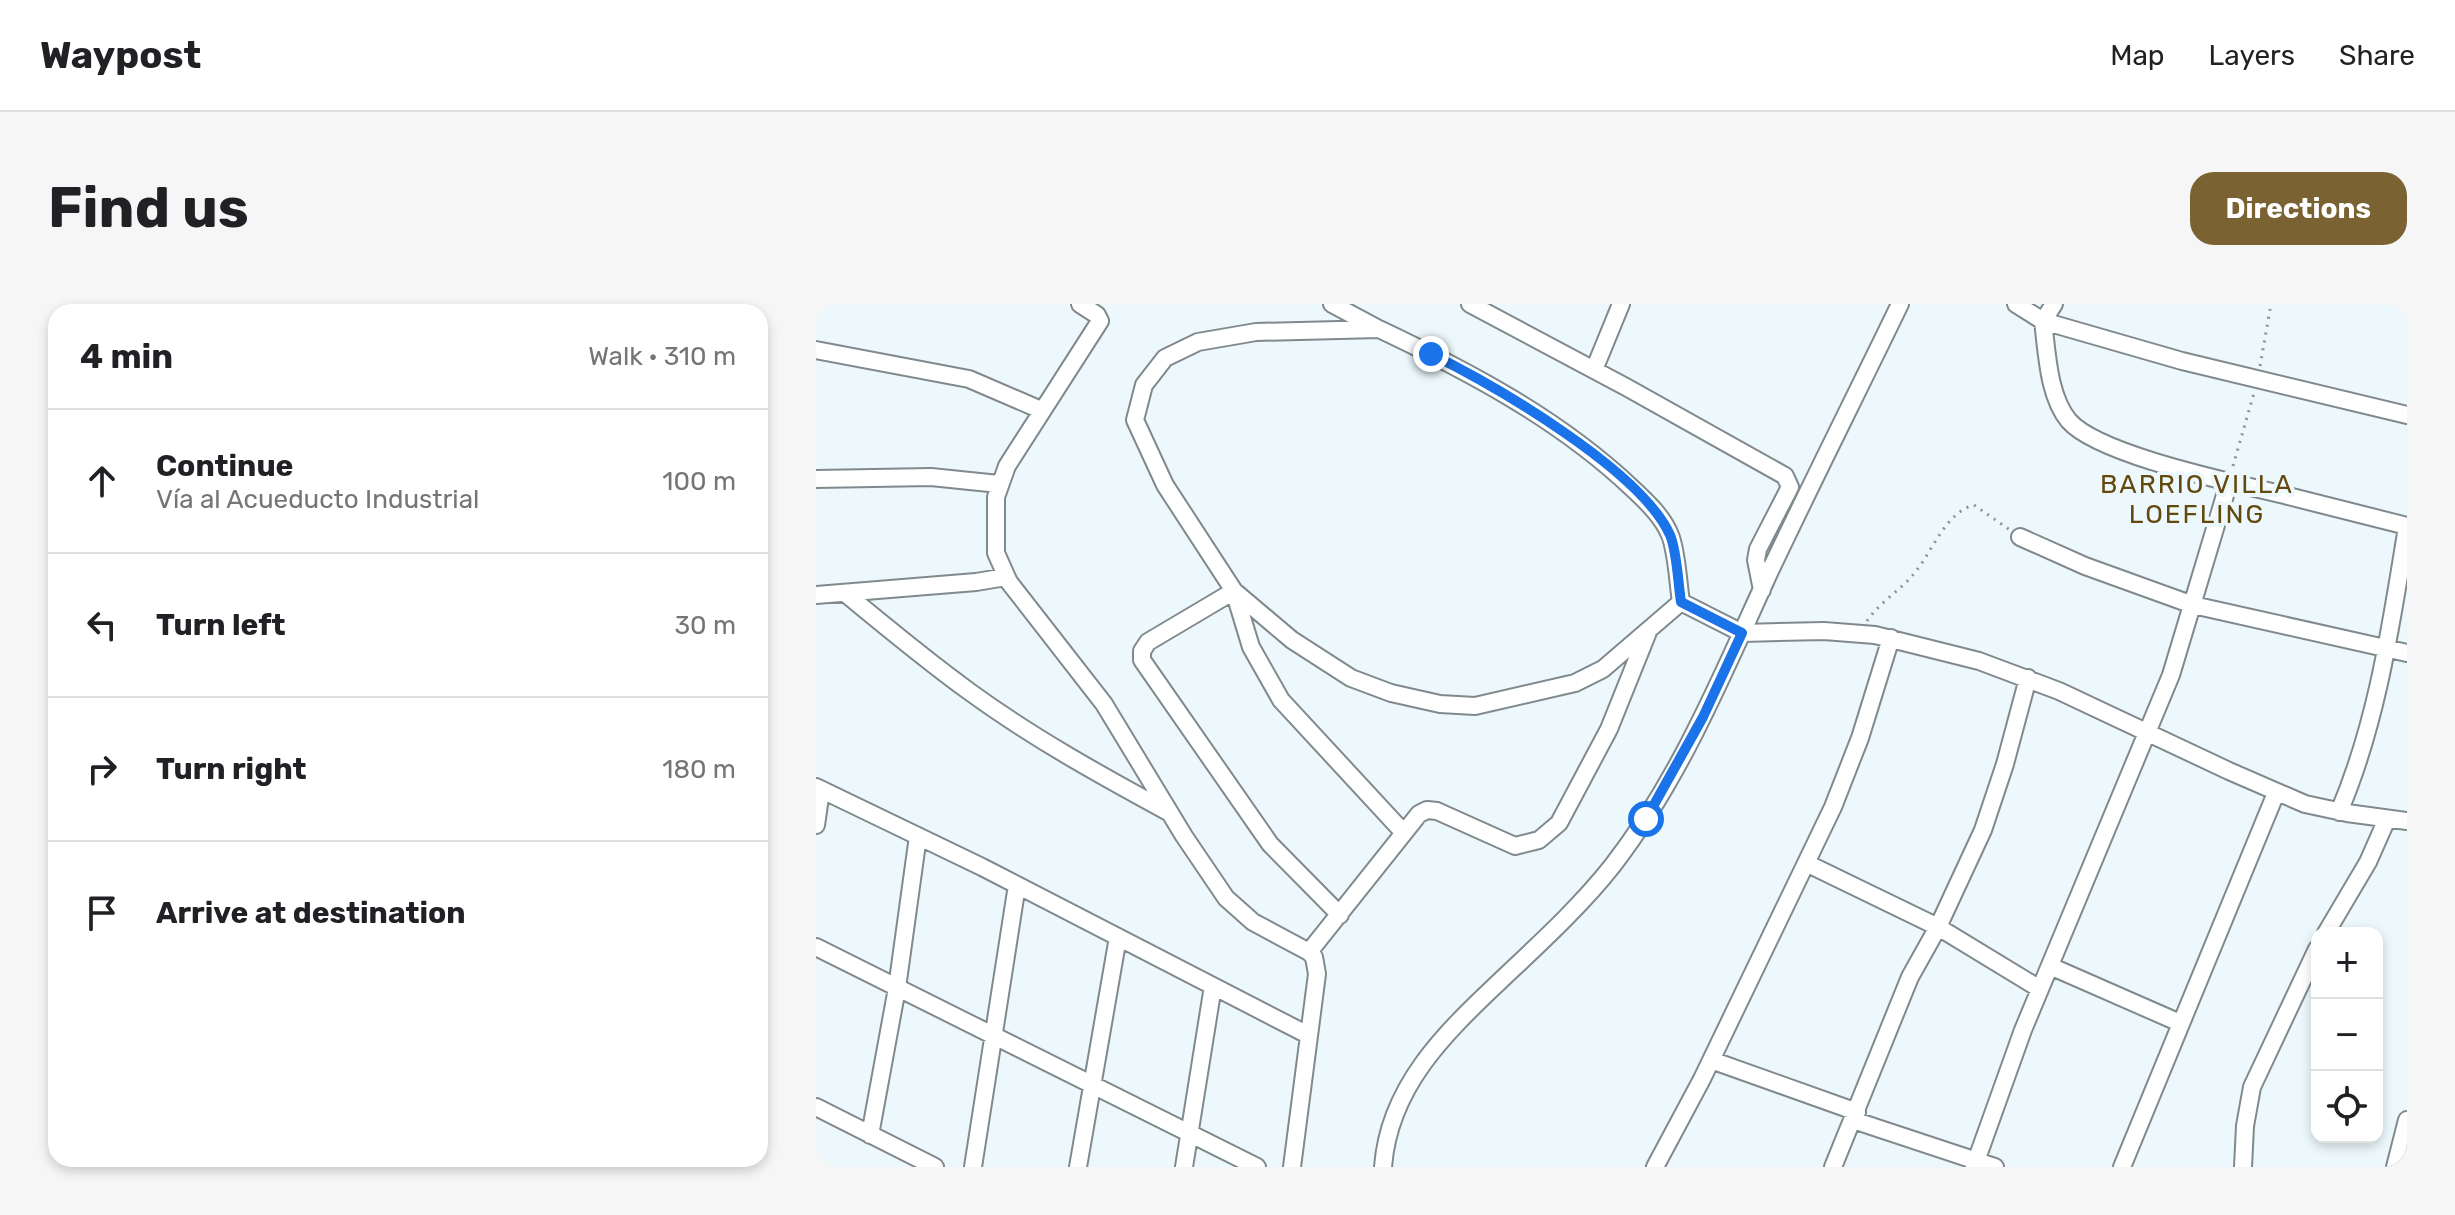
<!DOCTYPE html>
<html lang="en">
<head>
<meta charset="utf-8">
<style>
	:root { --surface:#fff; --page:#f6f6f6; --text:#202124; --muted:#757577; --line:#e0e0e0; --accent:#7b6233 }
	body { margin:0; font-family:Rubik,sans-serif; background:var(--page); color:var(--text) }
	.controls { position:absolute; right:24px; bottom:24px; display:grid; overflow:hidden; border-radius:16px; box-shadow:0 4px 12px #0003 }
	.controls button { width:72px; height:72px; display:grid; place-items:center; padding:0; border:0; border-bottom:2px solid var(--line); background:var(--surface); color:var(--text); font:40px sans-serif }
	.stop { position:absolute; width:24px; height:24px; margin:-18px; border:6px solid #1a73e8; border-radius:50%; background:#fff }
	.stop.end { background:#1a73e8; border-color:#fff; box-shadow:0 2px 8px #0008 }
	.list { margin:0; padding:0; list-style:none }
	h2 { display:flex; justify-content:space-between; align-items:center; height:104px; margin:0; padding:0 32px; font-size:34px }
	h2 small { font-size:26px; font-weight:400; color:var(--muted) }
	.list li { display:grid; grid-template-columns:52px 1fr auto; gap:24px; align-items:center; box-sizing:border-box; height:144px; padding:0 32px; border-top:2px solid var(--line) }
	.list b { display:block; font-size:30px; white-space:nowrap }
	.list p { margin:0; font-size:26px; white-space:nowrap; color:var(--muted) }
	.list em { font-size:26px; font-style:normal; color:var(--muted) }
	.icon { flex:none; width:44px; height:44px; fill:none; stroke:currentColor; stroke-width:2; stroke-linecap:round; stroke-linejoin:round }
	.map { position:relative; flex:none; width:1591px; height:863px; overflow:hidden; border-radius:24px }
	header { display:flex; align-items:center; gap:48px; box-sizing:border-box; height:112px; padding:0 40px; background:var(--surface); border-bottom:2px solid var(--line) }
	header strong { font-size:38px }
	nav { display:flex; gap:44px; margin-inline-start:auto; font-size:28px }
	.intro { display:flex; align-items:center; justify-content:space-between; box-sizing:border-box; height:192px; padding:0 48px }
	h1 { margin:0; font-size:56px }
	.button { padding:20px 36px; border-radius:24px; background:var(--accent); color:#fff; font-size:28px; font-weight:700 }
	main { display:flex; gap:48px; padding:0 48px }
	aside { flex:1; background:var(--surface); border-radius:24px; box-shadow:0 4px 12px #0003 }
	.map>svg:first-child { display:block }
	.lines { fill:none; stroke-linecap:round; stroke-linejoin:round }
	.minor-casing { stroke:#808a8e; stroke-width:20 }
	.path { stroke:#8a9295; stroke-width:3; stroke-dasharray:2 6; stroke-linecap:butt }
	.minor { stroke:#fff; stroke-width:16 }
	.route { stroke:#1a73e8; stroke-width:10 }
	.labels { text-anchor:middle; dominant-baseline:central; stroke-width:8; stroke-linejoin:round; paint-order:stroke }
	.neighbourhood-label { font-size:26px; letter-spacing:2px; fill:#63490e; stroke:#ecf8fc }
</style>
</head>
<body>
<header>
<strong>Waypost</strong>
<nav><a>Map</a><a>Layers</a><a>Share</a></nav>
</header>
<div class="intro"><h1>Find us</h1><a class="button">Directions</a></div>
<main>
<aside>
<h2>4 min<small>Walk · 310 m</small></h2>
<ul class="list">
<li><svg class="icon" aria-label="ahead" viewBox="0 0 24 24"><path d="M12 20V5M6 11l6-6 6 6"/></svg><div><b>Continue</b><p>Vía al Acueducto Industrial</p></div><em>100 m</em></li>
<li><svg class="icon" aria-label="left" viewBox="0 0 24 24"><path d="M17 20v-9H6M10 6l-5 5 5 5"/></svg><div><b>Turn left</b></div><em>30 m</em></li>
<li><svg class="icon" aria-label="right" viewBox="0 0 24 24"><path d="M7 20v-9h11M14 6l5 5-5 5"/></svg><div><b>Turn right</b></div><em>180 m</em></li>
<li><svg class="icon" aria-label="arrive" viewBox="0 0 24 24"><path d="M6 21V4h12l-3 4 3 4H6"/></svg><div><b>Arrive at destination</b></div></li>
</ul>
</aside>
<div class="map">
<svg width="1591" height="863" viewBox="0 0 1591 863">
	<rect width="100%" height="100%" fill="#ecf8fc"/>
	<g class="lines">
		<defs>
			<path id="minor" d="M264 0 281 11 284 17 191 162 180 193V249L193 278 288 400 368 532 410 594 437 618 493 648 498 653 501 670 476 863
				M516 0 561 24
				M654 0 810 83 969 172 974 183 942 245 940 256 946 286
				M1200 0 1227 17 1366 57 1591 111
				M1238 0 1227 17C1231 48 1232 92 1253 117 1284 152 1424 180 1472 192 1512 202 1551 212 1591 222
				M563 25C652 67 743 115 816 184 830 197 847 213 854 231 861 248 862 279 865 298L787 365 759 379 659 402 624 400 575 389 535 374 476 336 418 287 349 181 319 116 328 81 349 54 382 38 440 28Z
				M0 46 153 75 225 106
				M778 66 805 0
				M0 175 115 173 183 180
				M1204 233 1269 262 1377 301 1591 349
				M29 289C70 323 111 357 154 388 217 434 286 472 354 509
				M0 291 160 278 190 273
				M865 298 926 329 1008 327 1059 331 1163 357 1243 387 1413 467 1489 500 1531 509 1591 517
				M0 483 166 563 492 731
				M1523 508C1562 416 1575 320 1591 223
				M0 521 5 486
				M990 559 1122 623 1224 685
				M524 611 454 540 326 356V347L332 338 418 287 435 343 465 396 588 529
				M1510 629 1552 558 1571 515
				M0 643 441 863
				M493 648 603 510 611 506 621 507 699 542 723 536 743 519 793 425 832 328
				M1234 662 1364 719
				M895 756 1041 808
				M0 803 119 863
				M1037 816 1179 863
				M54 831 81 684 102 532
				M157 863 201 581
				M262 863 302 633
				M368 863 397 682
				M567 863C573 783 628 730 683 678 722 641 764 603 797 561 865 473 908 367 954 267 996 178 1041 89 1084 0
				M839 863 886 775 1017 503 1044 434 1075 334
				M1017 863 1094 673 1122 623 1167 526 1189 460 1212 374
				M1158 863 1207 726 1355 371 1413 178
				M1306 863 1460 489
				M1427 863 1429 822 1436 783 1501 645
				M1579 863 1591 816"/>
		</defs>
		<use href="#minor" class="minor-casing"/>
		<path class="path" d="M1444 62 1455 0
			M1417 162 1438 89
			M1051 317C1063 299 1082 288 1096 272 1116 250 1128 209 1158 201L1194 226"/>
		<use href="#minor" class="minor"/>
	</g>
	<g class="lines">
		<path class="route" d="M615 50C678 81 825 166 854 231 861 247 862 279 865 298L926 329 887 413 830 515"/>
	</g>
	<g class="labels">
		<g class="neighbourhood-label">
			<text x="1381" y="180">BARRIO VILLA<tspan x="1381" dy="30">LOEFLING</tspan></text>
		</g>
	</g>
</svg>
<div class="controls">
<button>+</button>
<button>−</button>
<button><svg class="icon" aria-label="locate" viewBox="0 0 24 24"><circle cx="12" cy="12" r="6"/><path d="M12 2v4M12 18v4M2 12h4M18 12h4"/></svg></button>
</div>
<div class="stop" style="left:830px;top:515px"></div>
<div class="stop end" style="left:615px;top:50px"></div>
</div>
</main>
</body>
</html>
